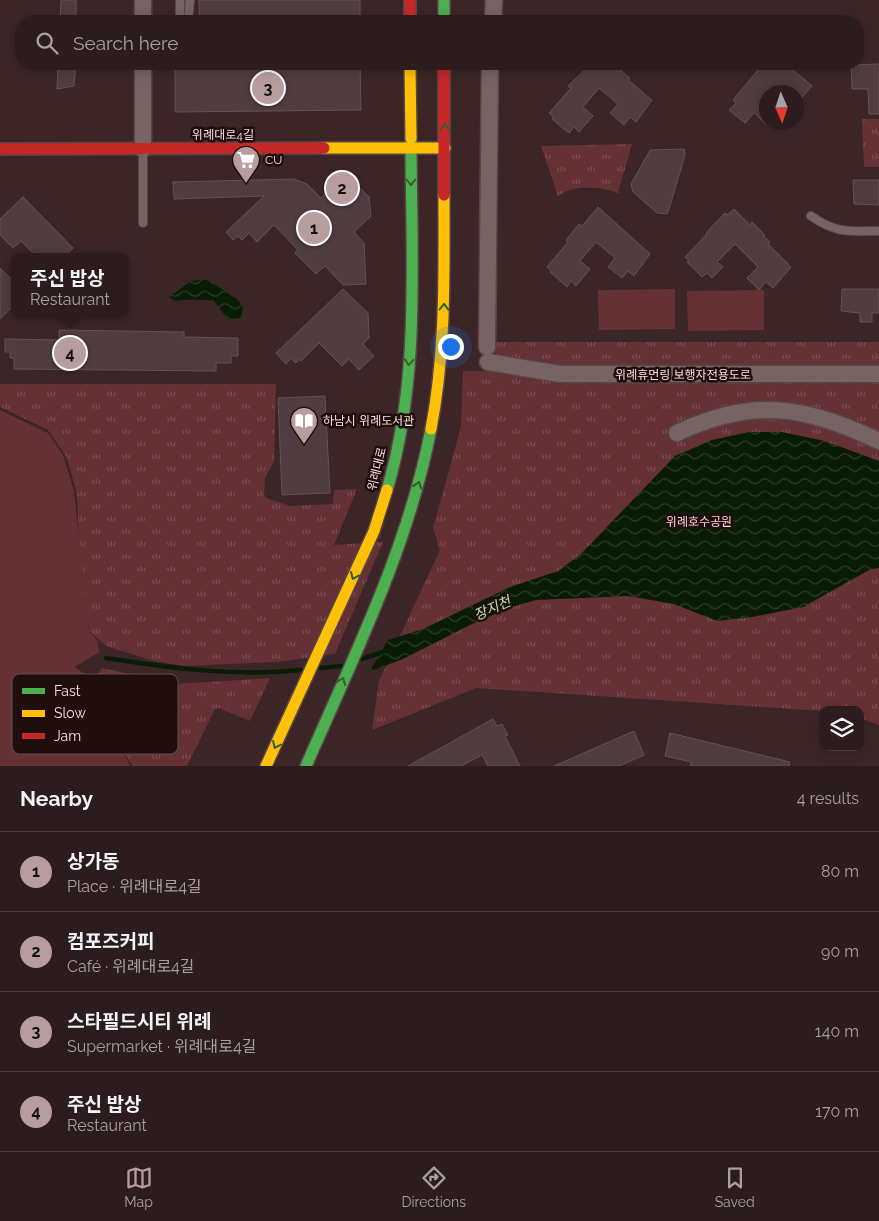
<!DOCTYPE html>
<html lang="en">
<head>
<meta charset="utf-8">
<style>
	:root { --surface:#2d1c1d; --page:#352526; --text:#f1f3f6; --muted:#a7a1a4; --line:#483a3b; --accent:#b89d9e }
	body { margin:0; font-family:Raleway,"Noto Sans KR",sans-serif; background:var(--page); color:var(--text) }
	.controls { position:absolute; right:15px; bottom:15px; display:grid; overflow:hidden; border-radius:10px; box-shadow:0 2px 12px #0003 }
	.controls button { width:45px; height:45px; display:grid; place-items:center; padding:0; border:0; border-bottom:1px solid var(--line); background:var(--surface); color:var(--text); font:25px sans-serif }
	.compass { position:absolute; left:759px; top:85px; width:45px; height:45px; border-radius:50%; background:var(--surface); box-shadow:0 2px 12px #0003; rotate:177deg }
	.you { position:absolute; left:450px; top:346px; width:18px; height:18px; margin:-12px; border:4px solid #fff; border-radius:50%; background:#1a73e8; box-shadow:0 0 0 8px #1a73e833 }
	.badge { display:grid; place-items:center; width:32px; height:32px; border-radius:50%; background:var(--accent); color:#111; font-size:16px; font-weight:700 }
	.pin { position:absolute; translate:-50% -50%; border:2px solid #fff; box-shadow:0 1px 5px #0006 }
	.popup { position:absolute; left:11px; top:253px; width:118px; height:65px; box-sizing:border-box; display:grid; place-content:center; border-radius:10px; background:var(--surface); filter:drop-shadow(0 1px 4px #0005); font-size:16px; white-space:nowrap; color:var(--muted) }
	.popup b { font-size:19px; color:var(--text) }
	.popup::after { content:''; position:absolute; left:50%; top:100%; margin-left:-10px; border:10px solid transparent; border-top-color:var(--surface) }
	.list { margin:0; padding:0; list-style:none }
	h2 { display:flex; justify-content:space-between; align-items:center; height:65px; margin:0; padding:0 20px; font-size:21px }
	h2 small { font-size:16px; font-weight:400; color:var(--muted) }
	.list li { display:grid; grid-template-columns:32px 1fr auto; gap:15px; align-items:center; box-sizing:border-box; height:80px; padding:0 20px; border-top:1px solid var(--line) }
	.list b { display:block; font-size:19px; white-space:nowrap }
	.list p { margin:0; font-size:16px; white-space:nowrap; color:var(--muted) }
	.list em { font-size:16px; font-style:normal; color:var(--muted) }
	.icon { flex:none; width:28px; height:28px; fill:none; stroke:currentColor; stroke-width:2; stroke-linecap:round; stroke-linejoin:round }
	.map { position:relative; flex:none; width:879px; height:766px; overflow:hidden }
	.search { position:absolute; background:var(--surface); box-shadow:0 2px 12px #0003; left:15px; right:15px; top:15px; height:55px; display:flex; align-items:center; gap:12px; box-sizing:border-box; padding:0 18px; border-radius:20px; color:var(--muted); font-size:19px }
	.sheet { height:385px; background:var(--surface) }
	nav { display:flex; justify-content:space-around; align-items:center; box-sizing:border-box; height:70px; border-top:1px solid var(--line); background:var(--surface); font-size:14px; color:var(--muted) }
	nav a { display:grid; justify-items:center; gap:2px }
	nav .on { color:var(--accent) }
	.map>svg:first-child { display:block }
	.grass { fill:#663134 }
	.park { fill:url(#park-tufts) }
	.water { fill:url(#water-waves) }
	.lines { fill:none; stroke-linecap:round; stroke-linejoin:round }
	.stream { stroke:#091d04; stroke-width:4.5 }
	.building { fill:#503d41; stroke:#655255 }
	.lane-casing { stroke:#594446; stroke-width:10 }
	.street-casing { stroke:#594446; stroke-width:19 }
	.fast-casing { stroke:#594446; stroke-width:14 }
	.slow-casing { stroke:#594446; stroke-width:14 }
	.jam-casing { stroke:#594446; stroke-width:14 }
	.lane { stroke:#766363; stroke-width:8 }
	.street { stroke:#766363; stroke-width:16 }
	.fast { stroke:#4caf50; stroke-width:11 }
	.slow { stroke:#ffc107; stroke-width:11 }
	.jam { stroke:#c62828; stroke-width:11 }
	.oneway { stroke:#365e2f }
	.labels { text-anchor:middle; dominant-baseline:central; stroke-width:5; stroke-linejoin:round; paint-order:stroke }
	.street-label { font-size:12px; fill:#fbdede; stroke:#200d0e }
	.poi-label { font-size:12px; fill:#fbdede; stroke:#200d0e; text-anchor:start }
	.park-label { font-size:12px; fill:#fad2d2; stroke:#200d0e }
	.water-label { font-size:14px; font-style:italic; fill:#b3ea9f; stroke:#200d0e }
	.key { fill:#200d0e; stroke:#624c4c; stroke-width:1 }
	.key-label { font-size:14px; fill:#fbdede }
</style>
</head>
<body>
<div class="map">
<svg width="879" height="766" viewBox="0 0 879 766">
	<defs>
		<pattern id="park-tufts" width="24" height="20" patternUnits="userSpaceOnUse" patternTransform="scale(1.25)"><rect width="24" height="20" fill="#663134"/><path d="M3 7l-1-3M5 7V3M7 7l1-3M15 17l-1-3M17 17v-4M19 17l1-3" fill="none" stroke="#7d4e51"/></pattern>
		<pattern id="water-waves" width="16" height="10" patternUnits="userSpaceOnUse" patternTransform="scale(1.25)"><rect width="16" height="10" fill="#091d04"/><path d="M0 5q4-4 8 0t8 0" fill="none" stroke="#2e3d28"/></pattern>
	</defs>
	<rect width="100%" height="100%" fill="#3c2527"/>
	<path class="grass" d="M675 289V329L599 330 598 290Z
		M764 290V330L688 331 687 291Z
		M0 410 48 433 63 455 74 491 89 631 97 640 99 652 75 667 93 680 106 715 130 766H0Z"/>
	<path class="park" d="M862 119H879V167H864Z
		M632 144 618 193C603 187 572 184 558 196L541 146Z
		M495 342H879V725L860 718V710L823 711 476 688 372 730 379 681 440 550 433 528 461 427 463 371H494Z
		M0 384H276L274 461 265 478 264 496C272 502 281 501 289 506L333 504 334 490 357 489 334 545 383 542 335 654 276 662 184 666 154 661 106 646 89 631 79 544 77 494 67 458 48 430 0 407Z
		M102 668 176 684 270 678 250 721 219 708 215 709 187 766H133C124 756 122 742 115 730 102 707 81 696 102 668Z"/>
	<path class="water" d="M207 279 237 299 243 306 241 318 228 319 213 300C200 301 188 298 176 301L169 297 191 281Z
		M749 432H782L825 441 879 461V568L871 569 803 607 752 617 717 621 674 604 628 596 536 600 512 607 470 625 403 659 369 672 388 640 423 629 510 587 558 571 581 554 675 456 712 440Z"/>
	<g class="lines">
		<path class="stream" d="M106 658C172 668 233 677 301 670
			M362 659 385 651
			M321 668 341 666"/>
	</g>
	<path class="building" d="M61 0H76V21H60Z
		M199 0H360V21H199Z
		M58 64H76L74 86 57 89Z
		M199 64H360L361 110 175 112V67H199Z
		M591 64H613L630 78 628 80 652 100 636 122 630 117 624 125 610 113 618 104 599 88 583 107 593 116 579 132 574 127 569 133 552 119 554 117 549 113 571 88 568 86Z
		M763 64H786L812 86 796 104V92H766V124L754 113 745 123 729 110 736 103 733 100Z
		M879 64V114H869L868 89H852L851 65Z
		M684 149 685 155 669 209 667 214 657 213 633 192 631 184 650 150Z
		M294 179 307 184 321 198 334 184 355 183 369 197 371 216 354 232 364 243 366 284 343 285 325 266 316 274 295 253 298 250 274 225 257 242 249 233 242 240 238 236 233 240 226 232 264 196 174 199 173 182Z
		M853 180H879V205L854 204Z
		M23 197 73 248 64 257H37L21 241 13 248 0 235V219Z
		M598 207 650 254 634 276 628 271 622 278 608 267 615 258 596 242 580 261 590 269 576 286 571 281 567 287 550 272 551 271 547 267 568 242 566 240 579 224 582 226Z
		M734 209 750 225 752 222 765 235 763 236 770 242 768 244 791 267 773 288 766 282 759 290 747 278 758 267 735 244 717 262 723 267 712 278 707 273 702 277 687 262 689 261 685 257 707 234 706 233 725 213 727 215Z
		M0 268 15 283V304L0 319Z
		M343 289 368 313 369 338 363 344 374 356 359 370 349 359 342 366 319 343 301 361 299 359 296 363 291 358 286 364 276 353Z
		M842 289H879V313H872V322H860V313L841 311Z
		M59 330 184 332V337L238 338V356H231V363H216V371L14 369V358H10V352H5V339L59 340Z
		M325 396 330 493 282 495 278 398Z
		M493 719 497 726 502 724 508 735 505 736 520 766H488L482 755 461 766H408Z
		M634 731 644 755 619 766H554Z
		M670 733 790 762 789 766H690L691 762 665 756Z"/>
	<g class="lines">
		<defs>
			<path id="lane" d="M180 21V0
				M188 21 190 0
				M143 151V223
				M811 216C837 234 849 231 879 231"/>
			<path id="street" d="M143 0V21
				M493 21 494 0
				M143 64V149
				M487 347 490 64
				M488 362 560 374H879
				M677 433C754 397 804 406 879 441"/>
			<path id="fast" d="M444 0V21
				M387 490C421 377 411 255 411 138
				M306 766C354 656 408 548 431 429"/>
			<path id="slow" d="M410 64 411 138
				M324 148H445
				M431 429C446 351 444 274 444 195
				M266 766 374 531 387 490"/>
			<path id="jam" d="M410 0V21
				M444 64V195
				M0 149 324 148"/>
		</defs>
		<use href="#lane" class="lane-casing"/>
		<use href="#street" class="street-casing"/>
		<use href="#fast" class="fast-casing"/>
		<use href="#slow" class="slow-casing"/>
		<use href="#jam" class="jam-casing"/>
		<use href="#lane" class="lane"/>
		<use href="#street" class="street"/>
		<use href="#fast" class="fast"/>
		<use href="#slow" class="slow"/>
		<use href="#jam" class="jam"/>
	</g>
	<defs><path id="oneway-chevron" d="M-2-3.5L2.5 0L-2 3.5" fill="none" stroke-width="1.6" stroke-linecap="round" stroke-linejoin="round" transform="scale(1.25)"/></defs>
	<g class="oneway">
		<use href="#oneway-chevron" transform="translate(445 127) rotate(-90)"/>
		<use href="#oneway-chevron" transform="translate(411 182) rotate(90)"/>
		<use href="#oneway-chevron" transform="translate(444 307) rotate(-89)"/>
		<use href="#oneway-chevron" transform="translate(409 362) rotate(94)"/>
		<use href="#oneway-chevron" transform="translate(418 485) rotate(-73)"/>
		<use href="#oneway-chevron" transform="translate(354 576) rotate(114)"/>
		<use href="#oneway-chevron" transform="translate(342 681) rotate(-68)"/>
		<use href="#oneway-chevron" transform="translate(276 745) rotate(115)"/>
	</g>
	<defs>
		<symbol id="supermarket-pin" viewBox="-11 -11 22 30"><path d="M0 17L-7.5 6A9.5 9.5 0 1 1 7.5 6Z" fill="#b89d9e" stroke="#200d0e"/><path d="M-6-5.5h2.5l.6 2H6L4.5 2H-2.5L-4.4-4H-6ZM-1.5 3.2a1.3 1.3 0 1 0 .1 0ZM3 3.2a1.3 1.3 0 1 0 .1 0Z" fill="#fff"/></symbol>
		<symbol id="library-pin" viewBox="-11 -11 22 30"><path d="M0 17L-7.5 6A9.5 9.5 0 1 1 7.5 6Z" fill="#b89d9e" stroke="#200d0e"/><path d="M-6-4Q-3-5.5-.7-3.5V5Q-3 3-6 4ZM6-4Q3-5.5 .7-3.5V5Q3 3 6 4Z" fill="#fff"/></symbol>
	</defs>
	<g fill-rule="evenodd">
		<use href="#supermarket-pin" x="230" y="144" width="32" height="43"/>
		<use href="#library-pin" x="288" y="405" width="32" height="43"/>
	</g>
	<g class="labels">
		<g class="street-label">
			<text x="223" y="135">위례대로4길</text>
			<text x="683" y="375">위례휴먼링 보행자전용도로</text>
			<text transform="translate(377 469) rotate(-76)">위례대로</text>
		</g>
		<g class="poi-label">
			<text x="265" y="160">CU</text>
			<text x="323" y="421">하남시 위례도서관</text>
		</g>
		<g class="park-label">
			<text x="699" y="522">위례호수공원</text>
		</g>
		<g class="water-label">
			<text transform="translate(492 608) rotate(-24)">장지천</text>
		</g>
	</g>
	<rect x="12" y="674" width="166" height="80" rx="8" class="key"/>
	<rect x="22" y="688" width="23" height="6" fill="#4caf50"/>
	<rect x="22" y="710" width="23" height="7" fill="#ffc107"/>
	<rect x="22" y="733" width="23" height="6" fill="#c62828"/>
	<g class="key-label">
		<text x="54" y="696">Fast</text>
		<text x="54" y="718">Slow</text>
		<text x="54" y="741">Jam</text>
	</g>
</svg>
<div class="controls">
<button><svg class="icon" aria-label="layers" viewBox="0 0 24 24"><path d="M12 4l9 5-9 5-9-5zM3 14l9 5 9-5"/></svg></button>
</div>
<svg class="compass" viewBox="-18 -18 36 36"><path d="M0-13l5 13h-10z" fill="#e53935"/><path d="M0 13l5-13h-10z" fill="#a7a1a4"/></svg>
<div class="you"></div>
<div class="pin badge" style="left:314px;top:228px">1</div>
<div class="pin badge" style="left:342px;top:188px">2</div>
<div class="pin badge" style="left:268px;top:88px">3</div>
<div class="pin badge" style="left:70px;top:353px">4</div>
<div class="popup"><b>주신 밥상</b>Restaurant</div>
<div class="search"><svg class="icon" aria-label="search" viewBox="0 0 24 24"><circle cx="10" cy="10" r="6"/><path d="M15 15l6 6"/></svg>Search here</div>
</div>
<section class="sheet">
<h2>Nearby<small>4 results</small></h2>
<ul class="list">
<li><span class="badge">1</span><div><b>상가동</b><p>Place · 위례대로4길</p></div><em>80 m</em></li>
<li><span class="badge">2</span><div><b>컴포즈커피</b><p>Café · 위례대로4길</p></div><em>90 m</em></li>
<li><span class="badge">3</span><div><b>스타필드시티 위례</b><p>Supermarket · 위례대로4길</p></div><em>140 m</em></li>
<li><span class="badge">4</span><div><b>주신 밥상</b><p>Restaurant</p></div><em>170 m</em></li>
</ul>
</section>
<nav>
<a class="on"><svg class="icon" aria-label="map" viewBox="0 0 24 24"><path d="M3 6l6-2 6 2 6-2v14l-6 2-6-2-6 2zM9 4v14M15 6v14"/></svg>Map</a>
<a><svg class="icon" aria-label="directions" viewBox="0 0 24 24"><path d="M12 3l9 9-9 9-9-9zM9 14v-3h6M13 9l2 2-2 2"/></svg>Directions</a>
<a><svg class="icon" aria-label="saved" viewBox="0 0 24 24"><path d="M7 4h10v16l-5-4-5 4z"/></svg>Saved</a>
</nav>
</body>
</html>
